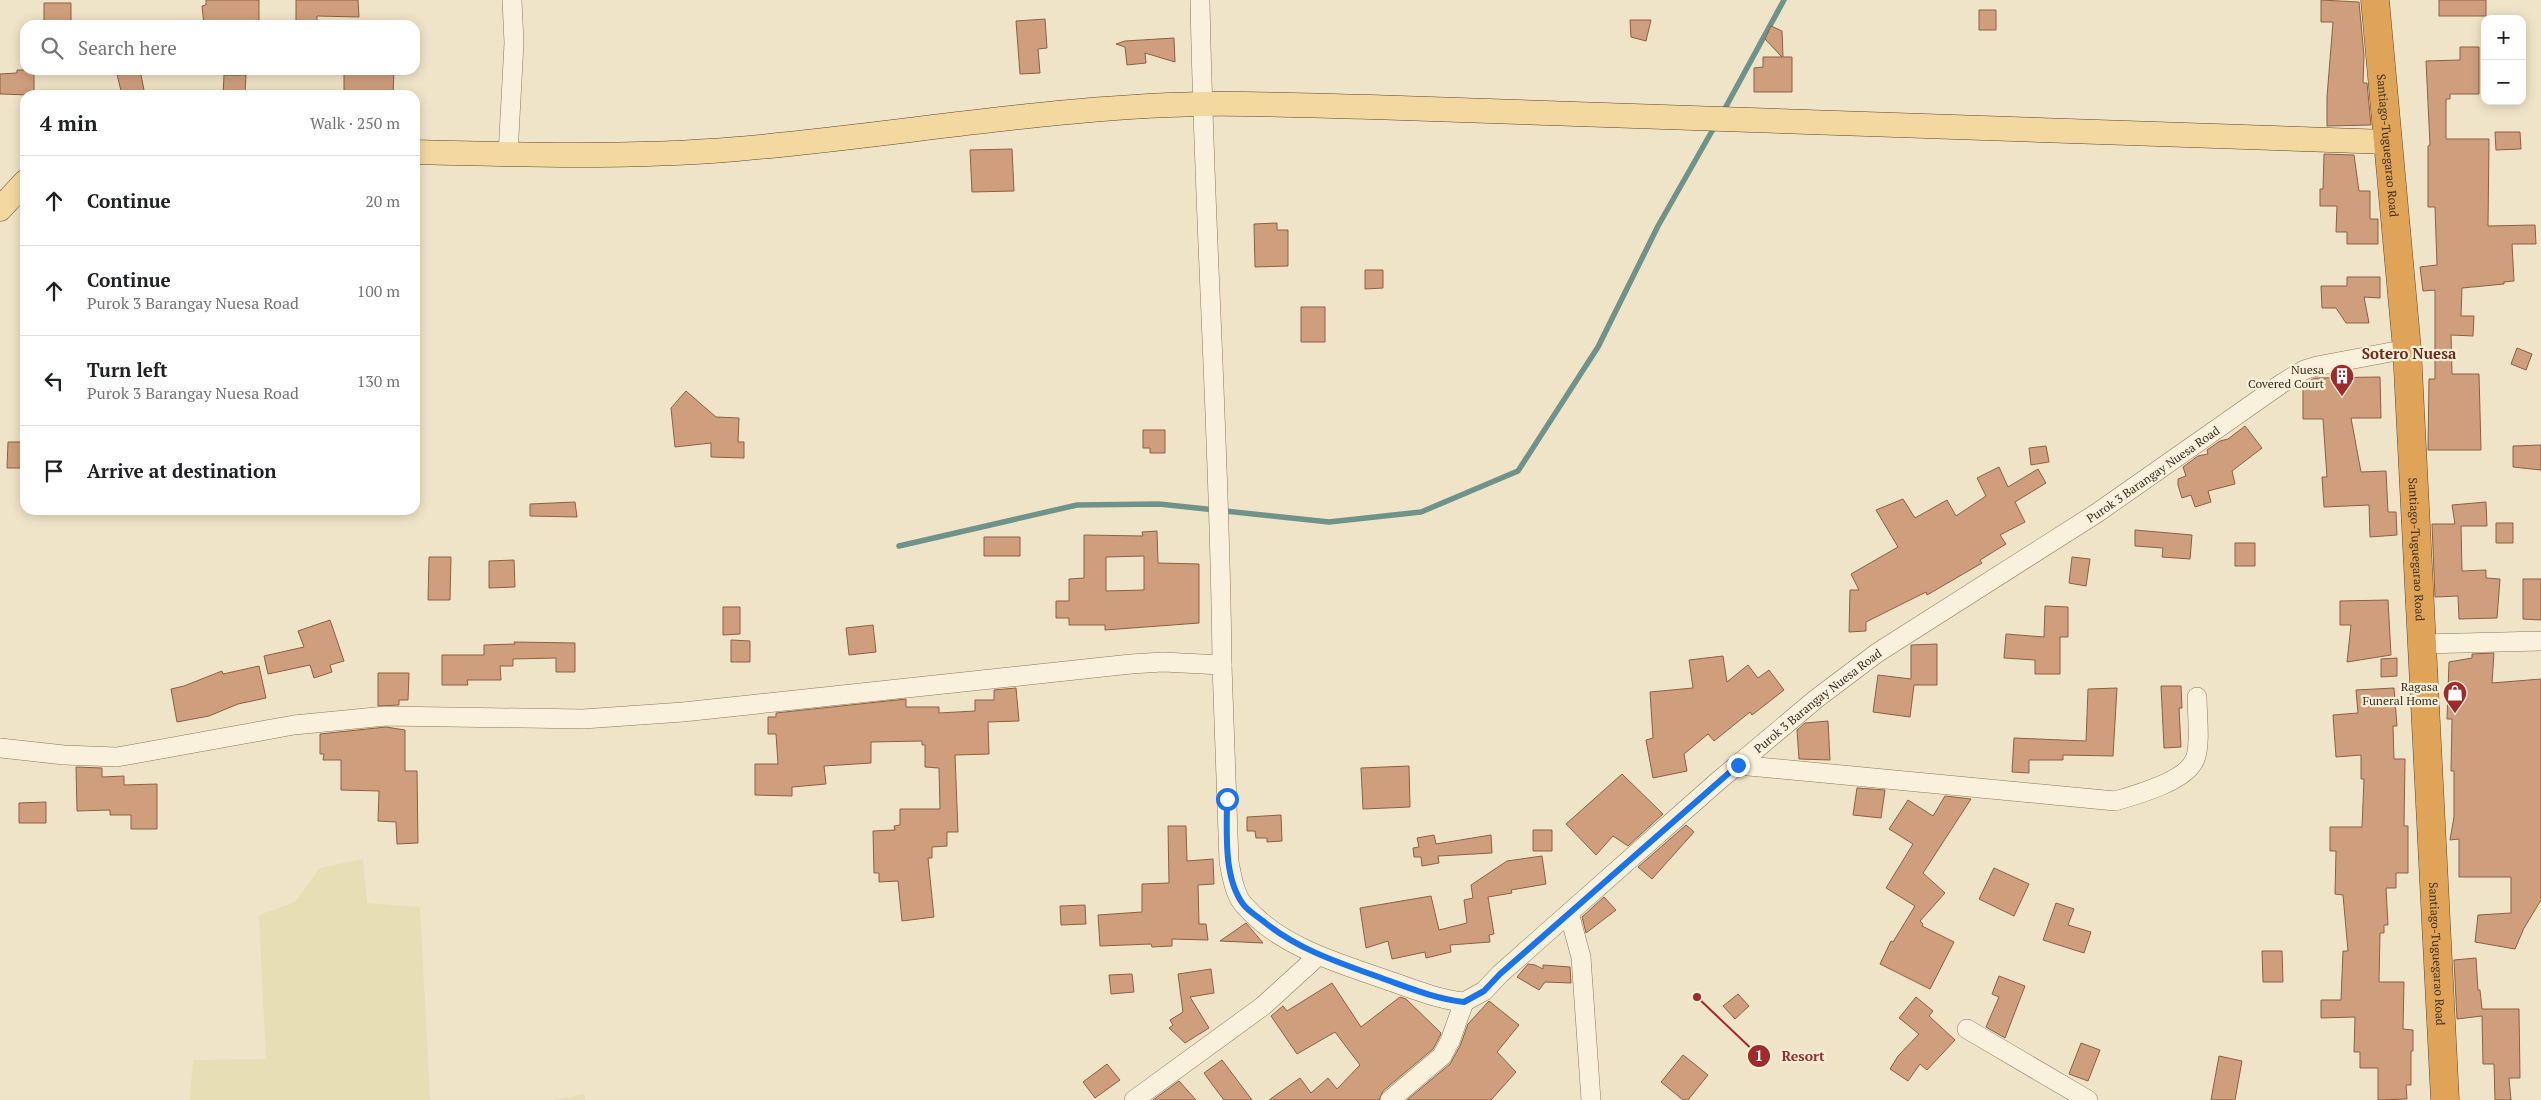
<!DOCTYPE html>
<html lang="en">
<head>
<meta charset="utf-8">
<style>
	:root { --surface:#fff; --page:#f6f6f6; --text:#202124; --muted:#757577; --line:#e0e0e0 }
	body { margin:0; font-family:"PT Serif",serif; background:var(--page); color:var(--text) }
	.controls { position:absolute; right:15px; top:15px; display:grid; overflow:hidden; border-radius:10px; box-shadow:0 2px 12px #0003 }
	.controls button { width:45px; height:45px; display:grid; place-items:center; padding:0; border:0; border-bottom:1px solid var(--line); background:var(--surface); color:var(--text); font:25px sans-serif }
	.stop { position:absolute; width:15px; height:15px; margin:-11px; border:4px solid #1a73e8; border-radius:50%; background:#fff }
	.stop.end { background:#1a73e8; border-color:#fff; box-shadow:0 1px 5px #0008 }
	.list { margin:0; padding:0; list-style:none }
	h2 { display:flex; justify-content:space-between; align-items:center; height:65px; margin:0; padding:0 20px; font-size:21px }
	h2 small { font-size:16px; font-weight:400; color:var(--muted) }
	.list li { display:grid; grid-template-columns:32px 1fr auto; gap:15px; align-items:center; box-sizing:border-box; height:90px; padding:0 20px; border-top:1px solid var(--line) }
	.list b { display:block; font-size:19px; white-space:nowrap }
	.list p { margin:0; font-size:16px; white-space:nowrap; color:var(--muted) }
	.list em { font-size:16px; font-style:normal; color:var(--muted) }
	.icon { flex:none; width:28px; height:28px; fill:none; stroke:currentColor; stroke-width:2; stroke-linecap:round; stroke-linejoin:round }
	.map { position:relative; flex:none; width:2541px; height:1100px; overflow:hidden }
	.search { position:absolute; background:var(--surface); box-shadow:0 2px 12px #0003; left:20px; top:20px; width:400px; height:55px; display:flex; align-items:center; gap:12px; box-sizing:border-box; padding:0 18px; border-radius:15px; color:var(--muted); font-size:19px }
	.panel { position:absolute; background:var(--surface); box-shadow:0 2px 12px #0003; left:20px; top:90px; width:400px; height:425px; border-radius:15px }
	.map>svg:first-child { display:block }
	.farmland { fill:#e6deb5 }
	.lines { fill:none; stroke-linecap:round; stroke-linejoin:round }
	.stream { stroke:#6f938a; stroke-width:5.5 }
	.building { fill:#cf9f7d; stroke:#8d5f41; fill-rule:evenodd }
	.minor-casing { stroke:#8d765c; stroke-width:20 }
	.major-casing { stroke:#5b4430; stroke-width:25 }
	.highway-casing { stroke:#5b4430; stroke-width:29 }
	.minor { stroke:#faf1dc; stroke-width:19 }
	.major { stroke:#f3d9a0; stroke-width:24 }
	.highway { stroke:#e0a458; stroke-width:28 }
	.route { stroke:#1a73e8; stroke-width:6 }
	.labels { text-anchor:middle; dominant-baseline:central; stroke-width:4.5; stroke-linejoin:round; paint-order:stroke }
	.street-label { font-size:12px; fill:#3d2e20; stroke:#f7eed8 }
	.poi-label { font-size:12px; fill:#3d2e20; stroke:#f7eed8; text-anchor:end }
	.quarter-label { font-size:15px; font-weight:bold; fill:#6b2e1e; stroke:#f7eed8 }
	.leader { fill:none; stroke:#9e2a2b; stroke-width:2 }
	.callout-dot { fill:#9e2a2b; stroke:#f7eed8; stroke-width:2 }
	.mark-label { font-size:15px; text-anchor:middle; font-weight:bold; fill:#fff }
	.callout-label { font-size:14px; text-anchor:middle; font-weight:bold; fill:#9e2a2b; stroke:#f7eed8; stroke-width:4.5; stroke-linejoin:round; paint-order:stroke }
</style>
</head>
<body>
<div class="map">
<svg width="2541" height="1100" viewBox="0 0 2541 1100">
	<rect width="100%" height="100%" fill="#f0e4c8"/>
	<path class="farmland" d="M363 859 367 903 420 907 430 1100H190L193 1060 266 1059 259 915 295 902 320 868Z
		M584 1094 585 1100H552Z"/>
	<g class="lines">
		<path class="stream" d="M1723 112 1784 0
			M899 546 1077 505 1159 504 1329 522 1421 512 1518 471 1598 347 1658 226 1716 124"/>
	</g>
	<path class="building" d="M206 0H259V25H204L202 6 206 5Z
		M296 0H358L359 17 317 16V25H296Z
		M2321 0 2359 2 2364 56 2363 83H2367L2371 125 2327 126V97L2333 22H2321Z
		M2439 0H2486V16H2439Z
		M44 3H71V25H44Z
		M1979 10H1996V30H1979Z
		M1045 19 1047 48 1038 49 1040 73 1020 74 1016 21Z
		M1630 20H1651L1646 41 1631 37Z
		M1771 26 1782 31 1783 57H1792V92H1754V68L1763 67V57H1782L1765 39Z
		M1174 38 1175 62 1145 53 1146 63 1127 65 1125 47 1116 44 1125 41Z
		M2460 47H2479V94H2450V99H2446V139H2489L2488 226 2535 225 2536 244H2512L2514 281 2504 282V284L2462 288 2461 316H2474L2473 336 2451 335 2452 374H2479L2481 450H2428L2429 379H2435V290L2423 291 2420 267 2437 265 2435 207H2428V146L2430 145 2426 61 2460 60Z
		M17 70H34V91H29V95L0 94V74L17 73Z
		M116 70H140L145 95H122Z
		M344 70H394L393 95H344Z
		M224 75H246L245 95H223Z
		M2495 132H2520L2521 149 2496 150Z
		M1012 149 1014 191 972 192 970 150Z
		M2324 154 2354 155 2359 191H2370V219H2378V244H2347V232H2336L2337 206H2320V189H2323Z
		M1277 223V230H1288V266L1255 267 1254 224Z
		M1365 270H1383V288L1365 289Z
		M2347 277H2380V298L2364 297 2369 323H2346L2336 308H2322L2321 286H2347Z
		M1301 307H1325V342H1301Z
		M2517 348 2532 354 2526 370 2511 364Z
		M2380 377 2381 418H2351L2361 472 2386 471 2388 512H2396L2397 535 2370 537 2369 505 2324 507 2322 477H2327L2323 419H2303V384L2315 378Z
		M686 391 716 417 739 418 738 442H744V458L711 457V443L675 447 671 408Z
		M2245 426 2262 448 2232 471 2235 484 2208 491 2211 502 2195 507 2191 495 2182 498 2178 485V479L2186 476 2183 467 2198 456 2208 454 2207 450 2220 441 2228 439Z
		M1143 430H1165V453H1150V448H1143Z
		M8 442H25V468H7Z
		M2541 445V470L2513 467V446Z
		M2046 446 2049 462 2031 465 2029 448Z
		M1999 467 2008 487 2038 469 2046 483 2015 502 2025 522 2000 535 2006 544 1980 560 1982 563 1927 595 1926 592 1866 622V631L1849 632 1850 590H1859L1851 574 1898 547 1876 510 1903 499 1915 518 1947 500 1956 516 1986 496 1977 478Z
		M575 502 577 517 530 516V504Z
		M2486 502 2487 526H2461L2462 571 2486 570V578L2500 579 2497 618 2459 619 2458 596 2435 597 2432 524H2455L2452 505Z
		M2496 523H2513V543H2496Z
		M2135 530 2192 535 2190 559 2162 557 2163 548 2135 546Z
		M1157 531 1158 563 1199 564V623L1105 630V625H1069V618H1056V601H1069V579L1084 578V535L1143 536 1142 532ZM1144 556V590L1106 591V557Z
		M984 537H1020V556H984Z
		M2235 543H2255V566H2235Z
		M429 557H451L450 600H428Z
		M2072 557 2090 559 2086 586 2069 583Z
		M514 560 515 587 489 588V561Z
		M2523 579H2541V620L2523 619Z
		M2388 600 2391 655 2347 662 2351 625H2340V601Z
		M2045 606 2068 607V637H2060V674H2035V660L2004 658 2006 634 2044 637Z
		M723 607H740V634L723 635Z
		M330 620 344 661 330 665 332 672 314 678 310 665 268 674 264 656 304 647 298 631Z
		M873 625 876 652 849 655 846 628Z
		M731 640 750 641V662H731Z
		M514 642 575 643V672H556V658L513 659V666H500L501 680H467L468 685H442V655H484V645L515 644Z
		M1937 644V685H1914L1910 717 1873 712 1878 675 1911 679V645Z
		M2494 653 2492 683 2541 679V900L2524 928 2515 949 2475 942 2478 915 2511 913V877H2459V839L2450 840 2454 817V771H2451L2452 719H2447L2449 662 2472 658V654Z
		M1723 656 1727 682 1748 665 1758 678 1769 670 1784 690 1752 715 1750 712 1714 741 1708 734 1684 754 1687 771 1653 778 1646 740 1653 738 1650 692 1693 688 1689 660Z
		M2397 658V676L2381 677V659Z
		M259 666 266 698 238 704 209 716 177 722 171 689 184 686 222 671 223 674Z
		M378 673H409L408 700H399V705L378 706Z
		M2161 686H2181L2182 708H2179L2181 747 2164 748Z
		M1016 688 1019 721 988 722 989 754 955 755 958 832H947V846L932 847V858H928L934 917 902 921 898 881 879 882V873H874L873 831 895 830 894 826 900 825V809H940L939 768 925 767V745H922V741L871 742V763L824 766 826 784 792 787V796L755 795V764H778L776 734H768V717H776V713L906 699V707H939V713L975 711V700H994V690Z
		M2117 688 2113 756 2063 755V760H2029V773L2012 772 2014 738 2086 741 2088 689Z
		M2394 688 2397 726H2393L2394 759H2405L2404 826H2408V873H2396V888H2386L2388 925H2384V933H2380L2379 982H2404L2403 1029 2413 1030V1051H2411V1085H2406L2407 1099 2378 1100V1068H2360V1052H2354L2355 1017 2321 1018V1000H2341L2343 951H2348L2343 895 2335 894 2336 851H2330V827H2362L2364 779H2361V755L2336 757 2333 715 2358 713 2356 690Z
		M1828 721 1830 760 1799 759 1797 730 1805 723Z
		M386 727 405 730V771H417L418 843 397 844 396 822 378 821 379 791 341 790V760H323L324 754H320V734Z
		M1409 766 1410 807 1363 809 1361 768Z
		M76 767 102 768V777L124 776V785L157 784V829H131V815H110V810L77 811Z
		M1622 774 1663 814 1628 846 1613 836 1596 855 1566 824Z
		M1857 788 1885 790 1881 818 1853 815Z
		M1945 796 1971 799 1923 873 1945 893 1920 921 1923 924 1922 926 1954 942 1930 989 1880 964 1891 941 1893 942 1915 906 1886 888 1913 844 1889 829 1908 800 1933 816Z
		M46 802V823H19V803Z
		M1281 815 1282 841 1267 842V838H1256L1255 831H1247V817Z
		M1686 825 1694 832 1652 879 1638 867Z
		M1168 826H1186L1187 861 1213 859 1214 884 1198 885 1199 924H1206L1208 940 1172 939V946L1152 947 1151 944 1100 946 1098 915 1142 912V884L1169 883Z
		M1533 830H1552V851H1533Z
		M1434 835 1436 844 1491 835 1492 853 1438 856 1439 863 1422 866 1421 857H1414L1413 848 1419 847 1417 838Z
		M1542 856 1546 884 1511 890 1512 893 1488 897 1494 934 1489 935 1490 942 1450 945 1451 952 1426 958 1425 952 1392 959 1388 941 1366 948 1360 908 1431 896 1439 930 1467 923 1464 900 1473 898 1471 885 1507 861Z
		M1994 868 2029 884 2014 916 1979 899Z
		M1604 897 1616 910 1586 933 1582 917Z
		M2056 903 2074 909 2068 925 2091 932 2084 953 2043 940Z
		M1085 905 1086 924 1061 925 1060 906Z
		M1246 923 1263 943 1220 941Z
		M2262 951H2282L2283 982H2263Z
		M2476 958 2478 990H2480L2482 1009H2519L2520 1078H2509L2511 1100H2495L2494 1064H2483L2482 1016 2457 1019 2454 960Z
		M1528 964 1535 965 1543 969V965L1570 967 1571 983 1545 982 1539 990 1517 977Z
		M1211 969 1214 993 1190 997 1209 1028 1185 1043 1169 1028 1173 1025 1170 1020 1183 1012 1178 974Z
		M1132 974 1134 992 1111 994 1109 975Z
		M1999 976 2025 986 2005 1038 1986 1027 1999 997 1992 994Z
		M1332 983 1361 1027 1400 997 1406 999 1441 1033 1440 1036 1433 1049 1383 1091 1379 1100H1269L1300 1078 1311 1093 1328 1078 1337 1089 1360 1065 1335 1032 1297 1054 1271 1016 1283 1006 1287 1011Z
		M1738 994 1749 1006 1735 1019 1723 1006Z
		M1916 997 1933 1011 1929 1016 1955 1040 1927 1070 1920 1064 1908 1081 1890 1069 1898 1056 1919 1034 1899 1018Z
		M1489 1001 1519 1025 1497 1052 1516 1072 1491 1100H1407L1450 1064 1460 1046 1468 1024Z
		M2081 1043 2100 1050 2088 1081 2069 1074Z
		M1683 1055 1708 1075 1688 1100H1683L1661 1082Z
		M2219 1056 2242 1061 2235 1100H2211Z
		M1222 1060 1252 1100H1224L1214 1087 1204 1073Z
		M1107 1064 1120 1080 1095 1098 1083 1082Z
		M1179 1081 1196 1100H1153Z"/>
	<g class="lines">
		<defs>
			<g id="minor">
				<path d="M1200 0C1204 222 1220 443 1222 665"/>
				<path d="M508 155 514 43 512 0"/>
				<path d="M2422 644 2541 641"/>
				<path id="s1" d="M0 748 64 755 117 757 294 725 386 716 583 719 683 712 1131 664 1163 662 1222 665 1229 862C1232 876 1234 894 1244 905 1280 947 1338 963 1387 980 1413 989 1437 999 1464 1002L1484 991 1500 974 1717 782 1816 699 1877 653 2097 513 2281 384 2304 370 2317 366 2407 349"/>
				<path d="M1738 765 2115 801C2136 795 2187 781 2195 759 2201 745 2197 713 2197 697"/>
				<path d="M1569 913 1581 957 1591 1100"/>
				<path d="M1967 1029 2088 1100"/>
				<path d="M1134 1100 1263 1006 1318 956"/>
				<path d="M1390 1100 1442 1056 1450 1041 1464 1002"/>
			</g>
			<path id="major" d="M415 152C522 155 630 158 737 149 892 136 1046 107 1202 104 1258 103 1315 106 1371 107L2388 142
				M0 209 25 182"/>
			<g id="highway">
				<path id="s2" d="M2375 0 2407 349 2445 1100"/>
			</g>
		</defs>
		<use href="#minor" class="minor-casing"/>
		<use href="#major" class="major-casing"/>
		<use href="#highway" class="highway-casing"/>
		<use href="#minor" class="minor"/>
		<use href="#major" class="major"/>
		<use href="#highway" class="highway"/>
	</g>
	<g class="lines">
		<path class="route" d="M1227 799C1227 831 1223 877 1243 904 1248 911 1257 916 1263 921 1300 951 1343 964 1387 980 1412 989 1437 999 1464 1002L1484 991 1500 974 1738 765"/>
	</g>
	<defs>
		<symbol id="building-pin" viewBox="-11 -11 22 30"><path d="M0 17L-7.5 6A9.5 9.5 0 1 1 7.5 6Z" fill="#9e2a2b" stroke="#f7eed8"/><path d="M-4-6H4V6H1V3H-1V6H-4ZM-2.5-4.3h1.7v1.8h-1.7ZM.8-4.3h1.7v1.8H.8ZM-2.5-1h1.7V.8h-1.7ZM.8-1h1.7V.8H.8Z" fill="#fff"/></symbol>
		<symbol id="shop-pin" viewBox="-11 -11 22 30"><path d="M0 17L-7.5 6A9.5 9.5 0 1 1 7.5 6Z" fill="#9e2a2b" stroke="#f7eed8"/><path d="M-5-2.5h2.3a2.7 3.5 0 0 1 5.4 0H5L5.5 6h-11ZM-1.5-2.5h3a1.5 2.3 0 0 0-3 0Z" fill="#fff"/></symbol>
	</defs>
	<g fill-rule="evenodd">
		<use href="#building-pin" x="2328" y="362" width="28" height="38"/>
		<use href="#shop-pin" x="2441" y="679" width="28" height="38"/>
	</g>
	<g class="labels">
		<g class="street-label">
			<text stroke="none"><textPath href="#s2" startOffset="146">Santiago-Tuguegarao Road</textPath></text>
			<text stroke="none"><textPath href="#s1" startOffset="2586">Purok 3 Barangay Nuesa Road</textPath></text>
			<text stroke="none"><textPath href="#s2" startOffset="551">Santiago-Tuguegarao Road</textPath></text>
			<text stroke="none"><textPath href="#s1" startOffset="2181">Purok 3 Barangay Nuesa Road</textPath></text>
			<text stroke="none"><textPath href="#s2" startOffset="956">Santiago-Tuguegarao Road</textPath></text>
		</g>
		<g class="poi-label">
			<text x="2324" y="369">Nuesa<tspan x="2324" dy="14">Covered Court</tspan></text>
			<text x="2438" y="686">Ragasa<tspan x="2438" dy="14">Funeral Home</tspan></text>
		</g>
		<g class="quarter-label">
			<text x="2409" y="353">Sotero Nuesa</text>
		</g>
	</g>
	<path class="leader" d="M1697 997L1759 1056"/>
	<g class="callout-dot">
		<circle cx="1697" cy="997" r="5"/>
		<circle cx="1759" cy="1056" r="12"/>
	</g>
	<g class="mark-label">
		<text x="1759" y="1061">1</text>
	</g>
	<g class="callout-label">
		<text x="1803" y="1061">Resort</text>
	</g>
</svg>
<div class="controls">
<button>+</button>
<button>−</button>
</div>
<div class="stop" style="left:1227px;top:799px"></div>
<div class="stop end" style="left:1738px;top:765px"></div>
<div class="search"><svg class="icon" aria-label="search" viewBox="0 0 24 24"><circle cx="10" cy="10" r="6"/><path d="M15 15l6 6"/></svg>Search here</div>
<section class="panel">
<h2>4 min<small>Walk · 250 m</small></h2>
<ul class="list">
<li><svg class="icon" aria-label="ahead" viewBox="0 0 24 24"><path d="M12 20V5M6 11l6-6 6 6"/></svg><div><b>Continue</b></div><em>20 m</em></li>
<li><svg class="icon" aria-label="ahead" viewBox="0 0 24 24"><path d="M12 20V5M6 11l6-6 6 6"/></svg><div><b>Continue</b><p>Purok 3 Barangay Nuesa Road</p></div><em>100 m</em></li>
<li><svg class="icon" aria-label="left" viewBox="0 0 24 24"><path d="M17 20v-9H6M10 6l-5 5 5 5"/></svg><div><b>Turn left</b><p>Purok 3 Barangay Nuesa Road</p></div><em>130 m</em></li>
<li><svg class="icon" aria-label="arrive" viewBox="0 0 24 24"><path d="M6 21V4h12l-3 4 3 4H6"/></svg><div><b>Arrive at destination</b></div></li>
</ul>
</section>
</div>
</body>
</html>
